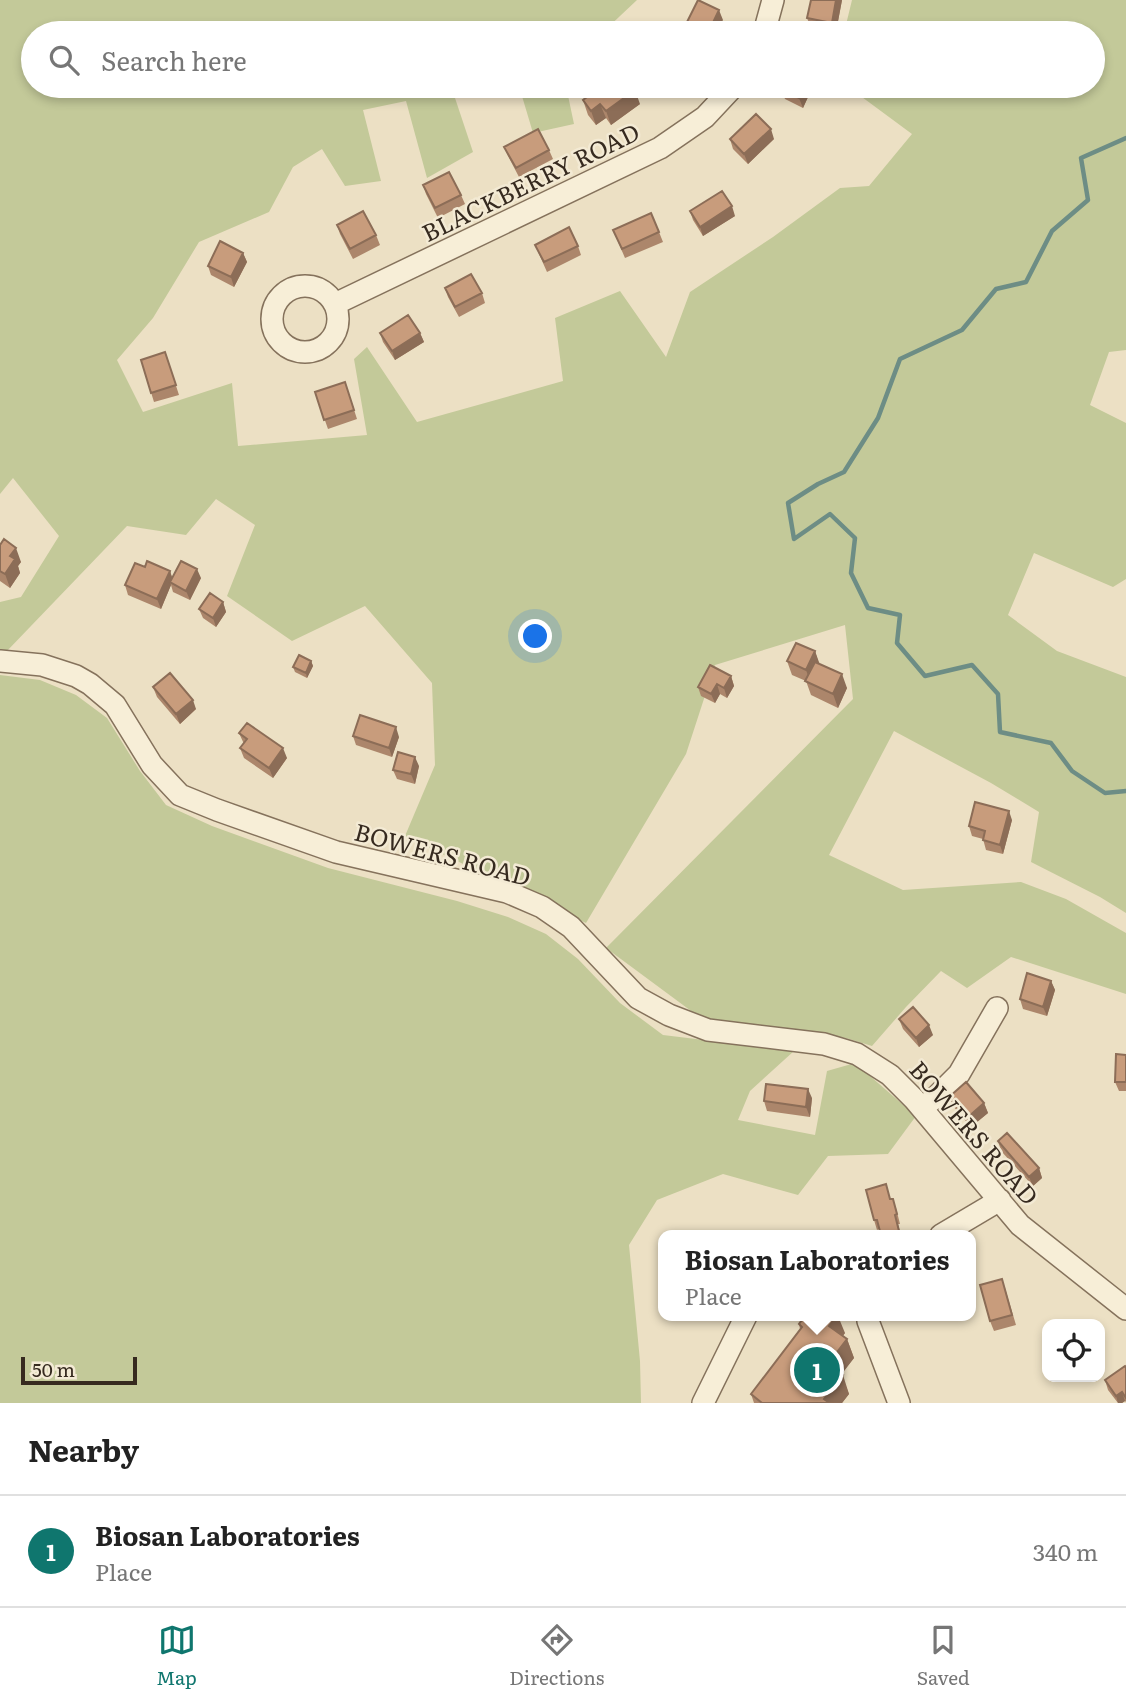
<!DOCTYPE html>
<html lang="en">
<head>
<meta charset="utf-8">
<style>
	:root { --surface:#fff; --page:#f6f6f6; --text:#222; --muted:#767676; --line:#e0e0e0; --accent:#0f766e }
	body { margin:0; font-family:Literata,serif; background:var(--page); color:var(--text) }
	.controls { position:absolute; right:21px; bottom:21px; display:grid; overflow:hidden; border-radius:14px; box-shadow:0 4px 10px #0003 }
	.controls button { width:63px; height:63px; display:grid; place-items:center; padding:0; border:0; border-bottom:2px solid var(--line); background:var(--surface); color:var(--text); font:35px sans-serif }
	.scale { position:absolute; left:21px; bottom:18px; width:116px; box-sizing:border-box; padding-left:7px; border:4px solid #362a1f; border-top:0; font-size:19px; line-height:24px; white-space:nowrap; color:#362a1f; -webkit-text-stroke:5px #f3ead4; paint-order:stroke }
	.you { position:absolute; left:536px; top:637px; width:24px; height:24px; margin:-18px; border:5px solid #fff; border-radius:50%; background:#1a73e8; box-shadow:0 0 0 10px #1a73e833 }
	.badge { display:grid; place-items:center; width:46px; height:46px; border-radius:50%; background:var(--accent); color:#fff; font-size:23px; font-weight:700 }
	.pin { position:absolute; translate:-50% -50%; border:4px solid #fff; box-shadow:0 2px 7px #0006 }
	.popup { position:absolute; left:658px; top:1230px; width:318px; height:91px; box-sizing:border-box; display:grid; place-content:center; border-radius:14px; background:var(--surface); filter:drop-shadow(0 2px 5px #0005); font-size:23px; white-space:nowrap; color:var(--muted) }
	.popup b { font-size:26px; color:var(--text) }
	.popup::after { content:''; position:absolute; left:50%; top:100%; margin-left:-14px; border:14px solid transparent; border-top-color:var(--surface) }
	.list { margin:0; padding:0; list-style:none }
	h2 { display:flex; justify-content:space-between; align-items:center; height:91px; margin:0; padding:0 28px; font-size:30px }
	h2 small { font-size:23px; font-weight:400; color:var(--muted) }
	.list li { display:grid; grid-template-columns:46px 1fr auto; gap:21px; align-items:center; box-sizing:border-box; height:112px; padding:0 28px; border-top:2px solid var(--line) }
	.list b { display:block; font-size:26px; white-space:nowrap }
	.list p { margin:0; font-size:23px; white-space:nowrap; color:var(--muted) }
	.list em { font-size:23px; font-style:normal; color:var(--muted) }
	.icon { flex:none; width:38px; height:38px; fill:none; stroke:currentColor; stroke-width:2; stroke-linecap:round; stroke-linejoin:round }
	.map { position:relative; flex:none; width:1126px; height:1403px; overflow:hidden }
	.search { position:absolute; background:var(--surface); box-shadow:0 4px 10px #0003; left:21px; right:21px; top:21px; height:77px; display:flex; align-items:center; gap:18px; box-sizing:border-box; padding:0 24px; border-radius:38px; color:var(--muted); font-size:26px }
	.sheet { height:203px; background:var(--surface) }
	nav { display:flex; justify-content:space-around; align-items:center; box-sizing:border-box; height:98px; border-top:2px solid var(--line); background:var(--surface); font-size:19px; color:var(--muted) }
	nav a { display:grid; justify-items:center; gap:4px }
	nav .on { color:var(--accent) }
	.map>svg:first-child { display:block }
	.green { fill:#c3c999 }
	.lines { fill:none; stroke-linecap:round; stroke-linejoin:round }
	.stream { stroke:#6d8d85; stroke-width:4.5 }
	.minor-casing { stroke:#85725c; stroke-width:24 }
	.minor { stroke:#f7eed7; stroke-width:21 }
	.wall { fill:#ac866b }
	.shaded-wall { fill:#8c6d57 }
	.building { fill:#c89c7c; stroke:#8c6d57; stroke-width:2 }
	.labels { text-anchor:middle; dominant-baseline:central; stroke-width:5; stroke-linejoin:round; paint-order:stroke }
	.street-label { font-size:24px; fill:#362a1f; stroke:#f3ead4 }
</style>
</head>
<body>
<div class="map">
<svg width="1126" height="1403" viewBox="0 0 1126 1403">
	<rect width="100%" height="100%" fill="#ece0c4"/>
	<path class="green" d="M0 0H637L602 33H33V86H474L455 98 473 152 427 178 406 101 363 110 381 181 345 186 322 149 293 167 269 212 199 242 153 318 117 360 143 412 232 383 238 446 367 435 354 359 367 347 417 422 563 381 555 318 620 291 666 357 690 292 773 237 840 188 869 186 912 134 847 86H1093V33H844L852 0H1126V350L1109 352 1090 405 1126 423V579L1113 587 1034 553 1008 615 1057 651 1126 677V913L1100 897 1031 862 1039 812 991 783 894 731 829 855 903 890 1021 882 1066 899 1126 933V994L1011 957 967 988 941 971 906 1007 872 1046 846 1038 706 1022 606 948 853 699 845 625 715 665 686 754 586 923 405 836 435 765 432 683 365 606 292 641 227 596 255 525 216 499 186 535 127 526 6 652 0 651V602L21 597 59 536 13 478 0 494Z
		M519 86H566L574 124 533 133Z
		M0 675 40 680 76 695 107 718 140 771 166 805 212 826 328 868 457 901 508 917 546 934 578 959 620 1003 663 1035 794 1051 750 1091 738 1120 815 1135 827 1071 855 1063 916 1116 888 1154 828 1156 798 1195 723 1174 657 1200 629 1245 640 1361 641 1403H0Z"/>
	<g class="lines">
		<path class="stream" d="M1126 138 1081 158 1088 200 1052 231 1026 282 996 289 962 330 900 359 878 418 844 472 818 484 788 503 794 539 830 514 855 538 851 573 868 608 900 615 897 643 925 676 972 665 998 694 1000 732 1051 743 1072 771 1105 793 1126 791"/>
		<defs>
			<path id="minor" d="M764 33 773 0
				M272 319a33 33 0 1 1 66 0a33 33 0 1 1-66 0Z
				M335 304 660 148 705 117 734 86
				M0 661 42 665 76 676 90 684 115 705 152 765 180 795 217 810 336 852 507 892 542 907 571 927 638 998 669 1015 708 1030 824 1044 857 1054 890 1075 914 1099 1020 1225 1126 1309
				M922 1108 937 1096 959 1074 997 1008
				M941 1235 1000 1200
				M870 1316 868 1321 899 1403
				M703 1403 746 1316"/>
		</defs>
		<use href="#minor" class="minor-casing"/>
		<use href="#minor" class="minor"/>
	</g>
	<path class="wall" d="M842 0 836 32 811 28 807 18Z
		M783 86H813L803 108 785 99 781 90Z
		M583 100 640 104 611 125 606 118 596 125 588 115Z
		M730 139H774L748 164 733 149Z
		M504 147 549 150 553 159 519 177 508 156Z
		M423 185 461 195 465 204 438 218 426 194Z
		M690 211 735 216 703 236 693 220Z
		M337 225 376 235 380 245 353 259 340 234Z
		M613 230 659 232 663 242 625 258Z
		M535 245 578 246 581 255 547 272Z
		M243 253 247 262 234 287 211 275 208 266Z
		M445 288 482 293 485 303 459 317 448 297Z
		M380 333H420L424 342 395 360 383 342Z
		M165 352 179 395 154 402 141 360Z
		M345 382 357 419 328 429 315 392Z
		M0 545 21 562 18 566 20 573 10 588 0 581Z
		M145 567 170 571 172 578H201L190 600 173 592 171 585 161 609 128 595 125 585Z
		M223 602 226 612 216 627 203 618 199 609Z
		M815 651 819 664 847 688 838 708 811 695 806 681 792 675 787 661Z
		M311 661 313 666 307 678 295 672 293 667Z
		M731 676 734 686 727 698 720 694 715 703 701 696 698 687Z
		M153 687 196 709 180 724 157 697Z
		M239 733 287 758 273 778 244 758 240 748 244 744Z
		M353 736 399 737 392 757 356 745Z
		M419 766 415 784 397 779 393 770Z
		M1012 820 1003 854 986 850 983 839 972 836 969 826Z
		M1051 981 1055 990 1047 1016 1023 1009 1020 999Z
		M899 1019 933 1035 919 1047 903 1029Z
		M1126 1055V1091H1119L1115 1082Z
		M949 1097 984 1103 988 1113 971 1127 953 1106Z
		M812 1098 810 1117 767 1111 764 1101Z
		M998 1141 1039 1168 1042 1178 1033 1186 1001 1151Z
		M896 1208 900 1224H898L901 1235H881L879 1229 877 1230 874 1220Z
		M1005 1288 1016 1325 994 1331 990 1321Z
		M799 1324 845 1333 843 1336 847 1339 854 1358 841 1374 849 1394 842 1403H754L751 1394 800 1329Z
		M1126 1367V1402L1125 1401 1122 1403H1118L1108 1390 1105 1380Z"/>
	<path class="shaded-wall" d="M836 0H842L836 32 832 23Z
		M719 10 723 20 716 33H708Z
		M805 86H813L803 108 799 98Z
		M635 90 640 104 611 125 606 111Z
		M600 104 606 118 596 125 591 111Z
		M771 129 774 139 748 164 744 154Z
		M732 206 735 216 703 236 700 227Z
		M243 253 247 262 234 287 231 277Z
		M420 333 424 342 395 360 392 351Z
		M16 548 21 562 18 566 20 573 10 588 5 574 10 556Z
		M197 569 201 578 190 600 186 591Z
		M170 571 173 580 170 582 171 585 161 609 157 599Z
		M223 602 226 612 216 627 213 618Z
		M815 651 820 665 811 684 806 670Z
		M311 661 313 666 307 678 306 673Z
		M842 674 847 688 838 708 833 694Z
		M731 676 734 686 727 698 724 688Z
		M717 684 720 694 715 703 711 694Z
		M193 700 196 709 180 724 176 714Z
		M396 727 399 737 392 757 389 748Z
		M283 748 287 758 273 778 269 768Z
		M415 757 419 766 415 784 411 774Z
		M1009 811 1012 820 1003 854 1000 845Z
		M1051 981 1055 990 1047 1016 1043 1007Z
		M929 1025 933 1035 919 1047 916 1038Z
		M808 1089 812 1098 810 1117 806 1107Z
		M984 1103 988 1113 971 1127 967 1118Z
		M1039 1168 1042 1178 1033 1186 1029 1177Z
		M837 1316H838L845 1333 836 1344 829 1326Z
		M847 1339 854 1358 835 1383 828 1364Z
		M843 1375 849 1394 842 1403H826L824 1399Z
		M1122 1392 1125 1401 1122 1403H1118L1116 1396Z"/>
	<path class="building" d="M698 0 719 10 708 33H684L682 32Z
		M811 0H836L832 23 807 18Z
		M602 86H631L635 90 606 111 600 104 591 111 583 100Z
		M783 86H805L799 98 781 90Z
		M756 114 771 129 744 154 730 139Z
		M538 129 549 150 516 168 504 147Z
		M449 172 461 195 435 208 423 185Z
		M722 191 732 206 700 227 690 211Z
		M363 211 376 235 350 249 337 225Z
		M651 213 659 232 622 249 613 230Z
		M569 227 578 246 544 262 535 245Z
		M220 241 243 253 231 277 208 266Z
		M471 274 482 293 455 307 445 288Z
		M408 315 420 333 392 351 380 333Z
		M165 352 176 385 151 393 141 360Z
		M345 382 354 410 324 420 315 392Z
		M4 539 16 548 10 556 15 559 5 574 0 571V545Z
		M147 561 170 571 157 599 125 585 135 563 145 567Z
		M181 561 197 569 186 591 170 582Z
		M210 593 223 602 213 618 199 609Z
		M796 643 815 651 806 670 787 661Z
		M299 655 311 661 306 673 293 667Z
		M815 662 842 674 833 694 805 681Z
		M710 665 731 676 724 688 717 684 711 694 698 687Z
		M170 673 193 700 176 714 153 687Z
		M360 715 396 727 389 748 353 736Z
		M247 723 283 748 269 768 240 748 247 739 239 733Z
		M398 752 415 757 411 774 393 770Z
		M975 802 1009 811 1000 845 983 840 985 831 969 826Z
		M1027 973 1051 981 1043 1007 1020 999Z
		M913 1007 929 1025 916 1038 899 1019Z
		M1116 1054 1126 1055V1082H1115Z
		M966 1082 984 1103 967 1118 949 1097Z
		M766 1084 808 1089 806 1107 764 1101Z
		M1007 1133 1039 1168 1029 1177 998 1141Z
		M886 1184 890 1199H893L897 1214 895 1215 899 1231 881 1235 877 1220H874L866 1190Z
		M1002 1279 1012 1315 990 1321 980 1285Z
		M805 1316H837L829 1326 847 1339 828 1364 843 1375 824 1399 828 1402 827 1403H762L751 1394 802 1327 799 1324Z
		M1125 1366 1126 1367V1398L1122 1392 1116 1396 1105 1380Z"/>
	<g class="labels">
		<g class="street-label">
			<text transform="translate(530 181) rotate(-26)">BLACKBERRY ROAD</text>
			<text transform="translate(443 853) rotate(15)">BOWERS ROAD</text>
			<text transform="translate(975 1132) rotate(49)">BOWERS ROAD</text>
		</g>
	</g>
</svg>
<div class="controls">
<button><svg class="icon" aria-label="locate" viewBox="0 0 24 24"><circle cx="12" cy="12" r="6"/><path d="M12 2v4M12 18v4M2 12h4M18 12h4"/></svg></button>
</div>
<div class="scale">50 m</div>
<div class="you"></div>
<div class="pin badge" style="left:817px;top:1370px">1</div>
<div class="popup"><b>Biosan Laboratories</b>Place</div>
<div class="search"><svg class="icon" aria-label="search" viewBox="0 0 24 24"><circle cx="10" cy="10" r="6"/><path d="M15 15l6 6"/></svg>Search here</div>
</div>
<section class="sheet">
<h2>Nearby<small></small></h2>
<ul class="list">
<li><span class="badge">1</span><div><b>Biosan Laboratories</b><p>Place</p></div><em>340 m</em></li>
</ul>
</section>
<nav>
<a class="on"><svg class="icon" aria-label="map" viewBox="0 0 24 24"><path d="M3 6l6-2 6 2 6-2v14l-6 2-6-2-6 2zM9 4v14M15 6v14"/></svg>Map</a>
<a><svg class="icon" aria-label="directions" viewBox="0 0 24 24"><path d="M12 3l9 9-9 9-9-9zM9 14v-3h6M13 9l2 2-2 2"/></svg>Directions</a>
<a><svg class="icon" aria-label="saved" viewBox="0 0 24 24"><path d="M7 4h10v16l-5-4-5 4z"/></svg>Saved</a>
</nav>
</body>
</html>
